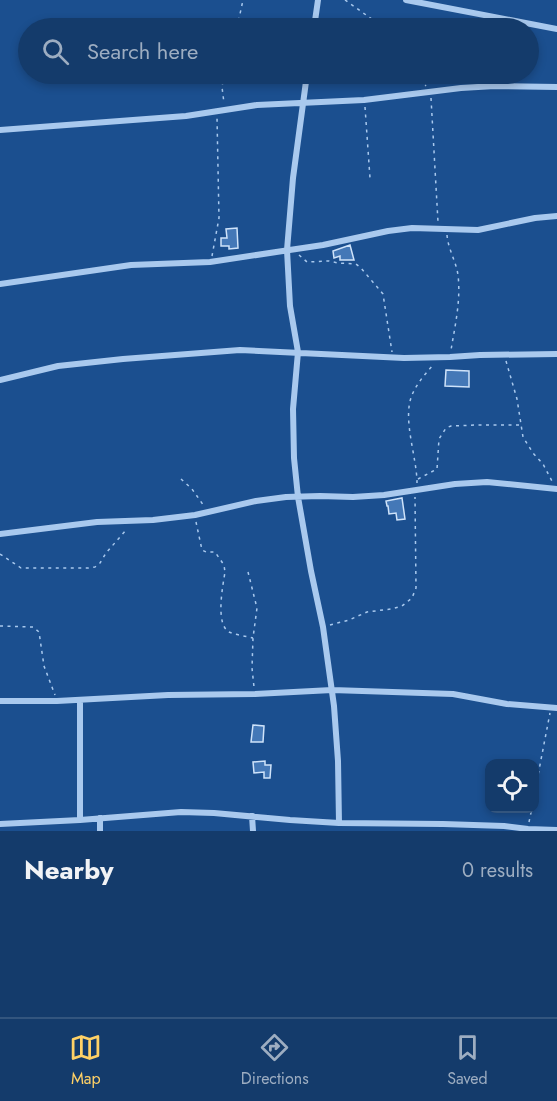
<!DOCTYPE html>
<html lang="en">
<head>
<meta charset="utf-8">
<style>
	:root { --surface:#143b6b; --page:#1d4271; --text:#f1f3f6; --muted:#9dadc1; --line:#33557e; --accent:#ffd166 }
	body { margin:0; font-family:Jost,sans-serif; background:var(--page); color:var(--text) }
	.controls { position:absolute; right:18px; bottom:18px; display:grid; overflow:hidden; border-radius:12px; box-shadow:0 3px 9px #0003 }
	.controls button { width:54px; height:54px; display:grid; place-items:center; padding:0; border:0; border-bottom:2px solid var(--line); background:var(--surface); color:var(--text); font:30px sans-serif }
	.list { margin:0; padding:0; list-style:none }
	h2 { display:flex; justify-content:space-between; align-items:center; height:78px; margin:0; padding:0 24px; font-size:26px }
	h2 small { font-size:20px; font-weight:400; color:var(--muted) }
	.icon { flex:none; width:33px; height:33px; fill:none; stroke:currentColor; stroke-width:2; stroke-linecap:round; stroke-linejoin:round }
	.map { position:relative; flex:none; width:557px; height:831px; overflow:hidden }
	.search { position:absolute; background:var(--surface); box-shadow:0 3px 9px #0003; left:18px; right:18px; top:18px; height:66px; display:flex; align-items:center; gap:15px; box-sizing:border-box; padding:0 21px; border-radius:33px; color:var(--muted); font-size:22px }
	.sheet { height:186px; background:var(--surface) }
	nav { display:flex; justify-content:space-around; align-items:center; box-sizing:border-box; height:84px; border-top:2px solid var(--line); background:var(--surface); font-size:16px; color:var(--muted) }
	nav a { display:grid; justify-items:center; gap:3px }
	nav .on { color:var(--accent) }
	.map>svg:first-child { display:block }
	.building { fill:#4478b7; stroke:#cfe3fa; stroke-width:1.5 }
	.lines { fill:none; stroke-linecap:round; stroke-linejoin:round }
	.path { stroke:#a9c9ee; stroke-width:1.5; stroke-dasharray:3 4.5; stroke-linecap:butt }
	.minor { stroke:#a9c9ee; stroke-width:6 }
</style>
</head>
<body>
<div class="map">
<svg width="557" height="831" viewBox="0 0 557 831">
	<rect width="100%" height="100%" fill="#1b4f8f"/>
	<path class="building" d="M237 228 238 248 229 249V246H221V238H227L226 229Z
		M350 245 354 260H340V256L334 258 333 251Z
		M446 370 469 371V387L445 386Z
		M402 498 405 519 397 520 396 513 389 514 388 506H387L386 501Z
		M253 725 264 726 263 742H251Z
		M265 761V765H271L270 778H264V772L254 773 253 762Z"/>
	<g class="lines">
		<path class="path" d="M345 0 376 22 381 28
			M237 28 243 0
			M224 74 222 87 224 103
			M415 74 426 86
			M431 98 438 222
			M365 107 370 178
			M447 235C448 249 456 261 458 275 461 300 455 326 451 350
			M299 255 307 262 329 261 338 263 356 264 361 268 383 294 392 352
			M212 256 219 218 217 117
			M506 361 517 399 523 437 533 453 543 464 553 483
			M181 479 192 489 204 506
			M418 479 437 469 439 439 446 428 451 426 476 425H519
			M417 483C417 457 402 419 412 395 417 383 426 373 434 364
			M196 522 202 550 206 552H215L224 565 225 572C223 585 215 624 229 632 236 635 245 636 253 638
			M0 554 21 568H88L95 567 100 563 106 553 127 529
			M248 572 257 608 253 638 252 668 254 687
			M330 625 349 620 367 612 391 609 402 606 412 598 416 588 415 497
			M0 626 33 627 39 632 44 666 55 695
			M534 796 550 713
			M529 822 532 808"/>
		<path class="minor" d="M406 0 557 29
			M314 28 318 0
			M307 74 293 178 287 250 290 306 298 352 293 409 294 458 298 497 311 571 323 627 334 706 338 761 339 823
			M0 130 186 116 257 105 364 100 461 88 495 86 557 87
			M0 284 131 265 210 262 323 245 388 231 412 228 478 230 535 218 557 216
			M0 380 58 366 123 359 240 350 404 358 450 357 480 355 557 354
			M0 534 97 522 153 520 195 515 256 501 286 497 320 496 353 497 384 495 455 484 487 482 557 489
			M0 701H57L168 695 255 694 332 690 453 694 507 704 557 708
			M252 816 253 831
			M100 818V831
			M80 820V700
			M0 824 80 820 181 812 214 813 290 820 339 823 443 824 504 826 528 829 557 830"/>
	</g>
</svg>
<div class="controls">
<button><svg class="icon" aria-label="locate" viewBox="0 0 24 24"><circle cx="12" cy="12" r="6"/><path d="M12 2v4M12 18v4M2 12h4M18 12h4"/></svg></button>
</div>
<div class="search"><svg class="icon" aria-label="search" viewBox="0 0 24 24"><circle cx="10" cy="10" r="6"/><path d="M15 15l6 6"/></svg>Search here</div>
</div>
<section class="sheet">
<h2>Nearby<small>0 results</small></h2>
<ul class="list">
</ul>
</section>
<nav>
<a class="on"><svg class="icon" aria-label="map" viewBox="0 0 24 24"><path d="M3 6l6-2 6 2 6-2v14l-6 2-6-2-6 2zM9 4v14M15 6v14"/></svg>Map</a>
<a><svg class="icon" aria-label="directions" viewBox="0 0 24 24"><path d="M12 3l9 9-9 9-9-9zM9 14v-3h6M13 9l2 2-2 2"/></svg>Directions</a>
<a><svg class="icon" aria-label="saved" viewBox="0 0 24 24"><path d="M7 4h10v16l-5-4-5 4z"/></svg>Saved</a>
</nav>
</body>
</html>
